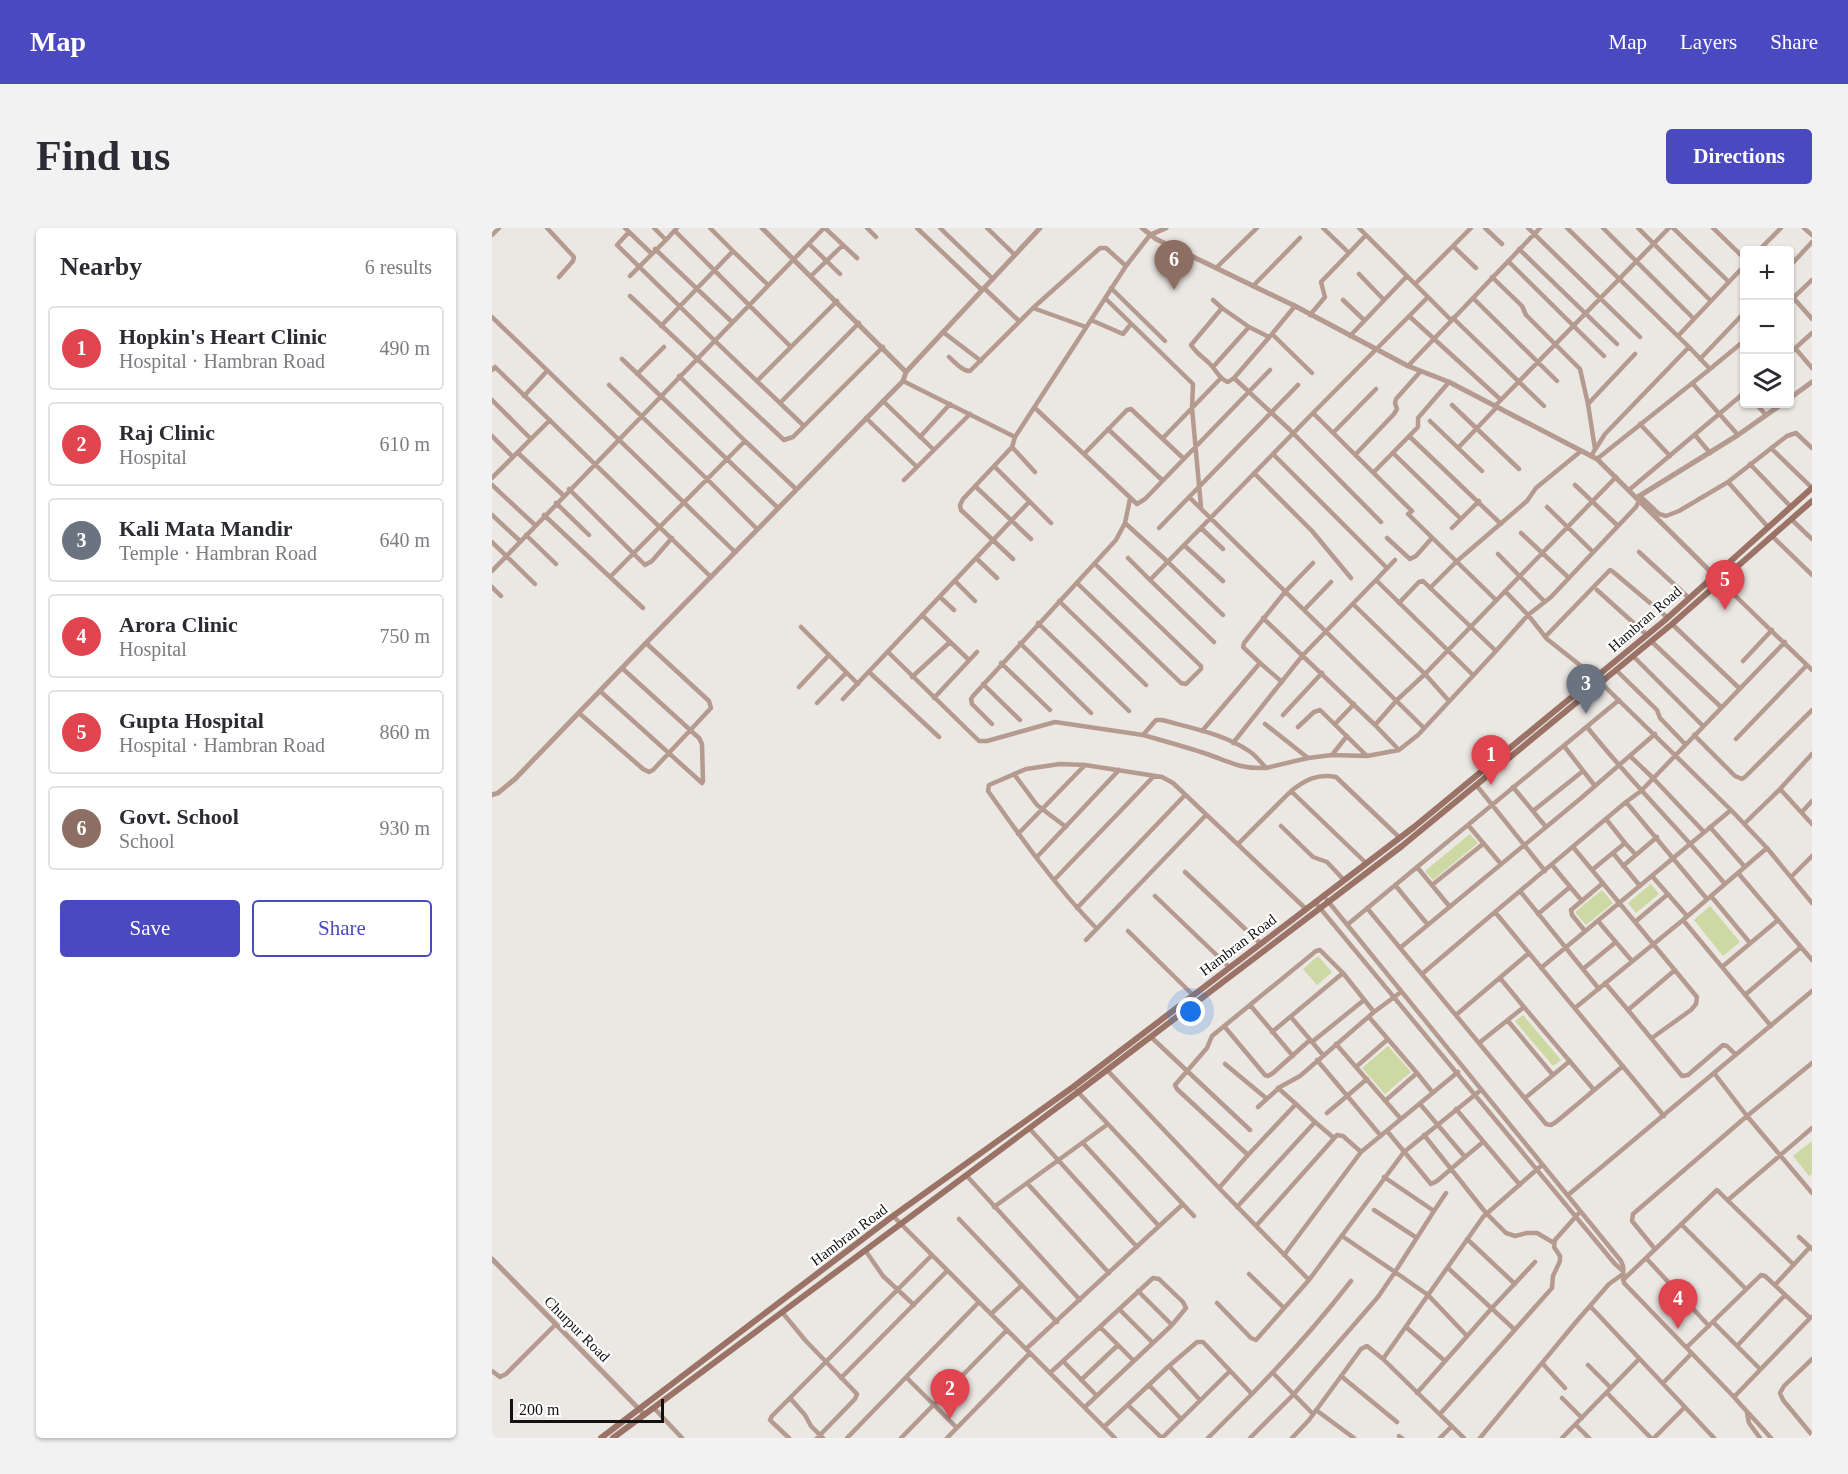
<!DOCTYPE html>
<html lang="en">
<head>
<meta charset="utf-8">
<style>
	:root { --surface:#fff; --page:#f2f2f3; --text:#2b2b33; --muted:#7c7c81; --line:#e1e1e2; --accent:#4a49bf }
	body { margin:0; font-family:"Times New Roman",serif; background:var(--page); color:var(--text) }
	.controls { position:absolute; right:18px; top:18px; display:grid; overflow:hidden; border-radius:6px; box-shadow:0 2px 4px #0004 }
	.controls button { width:54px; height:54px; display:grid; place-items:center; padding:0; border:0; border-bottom:2px solid var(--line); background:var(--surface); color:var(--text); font:30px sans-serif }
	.scale { position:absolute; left:18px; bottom:15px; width:154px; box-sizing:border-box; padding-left:6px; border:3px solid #131210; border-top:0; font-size:16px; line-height:21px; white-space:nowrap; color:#131210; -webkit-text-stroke:4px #fff; paint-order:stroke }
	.you { position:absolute; left:699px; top:784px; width:21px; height:21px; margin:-15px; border:4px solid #fff; border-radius:50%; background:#1a73e8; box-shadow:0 0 0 9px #1a73e833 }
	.badge { display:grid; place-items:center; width:39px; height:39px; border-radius:50%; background:var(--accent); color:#fff; font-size:20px; font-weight:700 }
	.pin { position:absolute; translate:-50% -50px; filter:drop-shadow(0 2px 3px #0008) }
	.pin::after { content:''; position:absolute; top:32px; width:21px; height:18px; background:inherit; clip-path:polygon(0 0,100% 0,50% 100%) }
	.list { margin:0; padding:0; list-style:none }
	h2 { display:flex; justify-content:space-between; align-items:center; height:78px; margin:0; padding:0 24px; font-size:26px }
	h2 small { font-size:20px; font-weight:400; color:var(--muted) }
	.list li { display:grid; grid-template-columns:39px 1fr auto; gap:18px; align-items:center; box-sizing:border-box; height:84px; margin:0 12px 12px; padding:0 12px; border:2px solid var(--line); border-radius:6px }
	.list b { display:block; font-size:22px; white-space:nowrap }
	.list p { margin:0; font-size:20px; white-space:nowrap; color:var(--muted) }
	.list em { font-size:20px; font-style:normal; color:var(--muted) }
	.actions { display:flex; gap:12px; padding:18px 24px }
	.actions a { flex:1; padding:14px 0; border:2px solid var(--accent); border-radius:6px; text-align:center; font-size:21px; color:var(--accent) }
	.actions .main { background:var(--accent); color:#fff }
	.icon { flex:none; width:33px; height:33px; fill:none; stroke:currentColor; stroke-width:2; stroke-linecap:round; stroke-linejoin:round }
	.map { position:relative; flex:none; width:1320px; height:1210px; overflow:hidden; border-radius:6px }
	header { display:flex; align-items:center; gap:36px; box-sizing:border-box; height:84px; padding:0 30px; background:var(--accent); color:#fff }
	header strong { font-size:28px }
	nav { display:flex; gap:33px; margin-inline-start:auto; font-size:21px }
	.intro { display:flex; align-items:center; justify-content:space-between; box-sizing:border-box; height:144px; padding:0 36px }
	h1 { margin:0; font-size:42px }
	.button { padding:15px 27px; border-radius:6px; background:var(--accent); color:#fff; font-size:21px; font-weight:700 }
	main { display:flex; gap:36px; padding:0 36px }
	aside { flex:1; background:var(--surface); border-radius:6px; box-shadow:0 2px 4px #0004 }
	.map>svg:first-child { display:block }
	.green { fill:#cdd8a2 }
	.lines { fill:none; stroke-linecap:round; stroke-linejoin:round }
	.minor { stroke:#b59a90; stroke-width:4.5 }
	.tertiary { stroke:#b59a90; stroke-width:5 }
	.secondary { stroke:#9b7366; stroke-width:6 }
	.labels { text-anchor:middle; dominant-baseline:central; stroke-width:4.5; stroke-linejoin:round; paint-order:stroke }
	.street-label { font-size:15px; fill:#131210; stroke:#fff }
</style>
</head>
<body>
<header>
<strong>Map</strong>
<nav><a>Map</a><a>Layers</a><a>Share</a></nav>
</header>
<div class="intro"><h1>Find us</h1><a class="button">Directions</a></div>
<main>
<aside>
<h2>Nearby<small>6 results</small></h2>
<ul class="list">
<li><span class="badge" style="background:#e0444e">1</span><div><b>Hopkin's Heart Clinic</b><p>Hospital · Hambran Road</p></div><em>490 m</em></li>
<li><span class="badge" style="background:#e0444e">2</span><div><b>Raj Clinic</b><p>Hospital</p></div><em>610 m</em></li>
<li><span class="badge" style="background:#6b7280">3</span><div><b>Kali Mata Mandir</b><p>Temple · Hambran Road</p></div><em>640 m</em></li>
<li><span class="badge" style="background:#e0444e">4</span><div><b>Arora Clinic</b><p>Hospital</p></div><em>750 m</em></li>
<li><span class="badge" style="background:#e0444e">5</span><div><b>Gupta Hospital</b><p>Hospital · Hambran Road</p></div><em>860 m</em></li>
<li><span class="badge" style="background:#8d6e63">6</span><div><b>Govt. School</b><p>School</p></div><em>930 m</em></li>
</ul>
<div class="actions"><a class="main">Save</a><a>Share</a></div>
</aside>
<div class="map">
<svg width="1320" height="1210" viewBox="0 0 1320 1210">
	<rect width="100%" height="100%" fill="#ebe7e3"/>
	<path class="green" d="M978 606 986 615 941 652 933 643Z
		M1159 656 1167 666 1144 685 1136 675Z
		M1110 662 1121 675 1094 697 1083 684Z
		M1218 678 1248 714 1231 728 1202 692Z
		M826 728 840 744 825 757 811 741Z
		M1031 787 1069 832 1061 838 1023 793Z
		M896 818 919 844 893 866 870 840Z
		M1320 913V946L1317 948 1301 928Z"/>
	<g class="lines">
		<path class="minor" d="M55 0 82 29 81 33 67 49
			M133 0 137 4 125 17 222 112 312 198
			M218 0 241 23
			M333 0 365 30
			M375 0 384 9
			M425 0 490 62
			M448 0 501 51
			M495 0 523 27
			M831 0 857 25 874 7
			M867 0 923 56
			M979 0 961 18 984 40
			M993 0 1010 16
			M1036 0 1148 109
			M1075 0 1197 119
			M1111 0 1202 91
			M1146 0 1219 73
			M1181 0 1237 54
			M1221 0 1252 30
			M1312 0 1320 7
			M183 3 299 119
			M137 4 159 25
			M0 7 7 0
			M174 12 185 0
			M317 16 348 46
			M163 21 240 94
			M1027 21 1125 116
			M1267 22 1289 0
			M1016 33 1112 128
			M1298 38 1320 14
			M724 40 765 0
			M867 46 892 72
			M138 48 174 12 162 0
			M319 48 351 17
			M1000 49 1030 78 1034 87 1088 141 1096 176
			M761 58 808 10
			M492 60 527 93
			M619 60 673 113
			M1298 66 1320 91
			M138 68 292 212 301 209 391 119
			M613 70 701 156 700 180 709 279
			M981 70 1065 153
			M721 72 730 80 699 117C704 125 712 130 718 136 725 143 727 151 736 154L742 150 780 106
			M851 72 872 92
			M1298 73 1320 52
			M803 78 780 106 820 145
			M541 80 608 20H614L634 38
			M730 80 757 99 777 109
			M818 87 833 69 829 54 857 25
			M917 88 1008 171
			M0 89 243 324
			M961 90 1052 178
			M599 92 631 106 639 96
			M959 92 923 56 961 18
			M169 98 241 23 276 57
			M451 104 489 133
			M858 108 915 48
			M1186 108 1252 38
			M1303 120 1320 140
			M1298 125 1320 105
			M457 129C463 134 470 143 478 143L541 80 594 99
			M130 131 286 280
			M1208 131 1252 85
			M916 138 1048 0
			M721 139 757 99
			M0 142 3 139 219 349
			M145 146 172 119
			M187 148 253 213
			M742 150 798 202 889 294
			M265 153 345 73
			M411 153 523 209
			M1201 156 1246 207
			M117 157 215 251 265 301
			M32 168 55 143
			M0 172 39 211
			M391 173 442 222
			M288 175 367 95
			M1264 176 1274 187
			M960 177 1027 241
			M1003 178 1177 0
			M543 180 645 276 653 271 778 142
			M821 185 936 69
			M374 190 425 239
			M938 193 990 243
			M1148 196 1178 228
			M616 201 670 252
			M841 205 884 161
			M1203 207 1218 225
			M0 208 21 229
			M917 208 1009 296
			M428 209 458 176
			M671 210 729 150
			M520 219 543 244
			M966 220 1005 179
			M1279 220 1320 260
			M1103 221 1096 176 1143 126
			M26 225 71 267
			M901 225 969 291 960 300
			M592 226 635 182 639 181 691 230
			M781 226 895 340
			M863 227 902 186 905 181 903 175 904 171 928 144
			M1099 228 1113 206 1197 119 1218 141 1252 113
			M1105 231 1218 141
			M1258 236 1299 279
			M502 238 559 295
			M882 244 926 199V190L957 154
			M762 245 820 303 859 350
			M0 250 58 192
			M412 252 478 186
			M1236 254 1276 299
			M0 257 43 297
			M1083 257 1126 298
			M483 258 539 311
			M77 261 153 337 160 333 180 310
			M1137 262 1252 165
			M1148 268 1167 286 1174 288 1187 283 1236 254 1295 208 1304 205 1320 220
			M697 269 932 500
			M64 275 97 307
			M1055 279 1101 324
			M0 287 28 313
			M52 287 151 380
			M969 291 987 273
			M1299 291 1320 311
			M633 295 676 334 731 387
			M667 300 806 157
			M709 300 731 321
			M1029 305 1077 350
			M34 307 64 336
			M1280 308 1320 347
			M895 310 918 331 924 328 940 310
			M0 314 43 356
			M692 317 731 353
			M1147 324 1197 370
			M1006 326 1053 374
			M484 330 505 350
			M636 330 658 352 821 185 920 283 916 286 1004 372
			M521 331 469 282 468 277 471 271 520 219 523 209 634 38 658 7
			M0 343 332 0
			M118 349 253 213 304 261
			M658 352 722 414
			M884 352 903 332
			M463 353 483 373
			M1228 353 1320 442
			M585 355 689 455 694 456 709 441V438L603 336
			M0 359 9 368
			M938 360 964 334 1035 273 1044 260 1089 223
			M1105 362 1155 407
			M1013 363 1036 387 1055 411 1103 449 1239 582 1275 620 1320 675
			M448 369 462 382
			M567 373 654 457
			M907 375 927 354 931 353 1004 423 1036 387 1059 369 1144 279 1147 273
			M861 376 933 446 957 473
			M812 382 839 354
			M430 387 477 432
			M771 390 883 497 905 472 933 446 1124 249
			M546 395 637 483
			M1180 396 1247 460
			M309 399 366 456
			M1053 409 1118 342 1120 343 1176 390
			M1159 413 1229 479
			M528 415 599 485
			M396 424 487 513H495L563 494 651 507
			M1141 428 1211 498
			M1251 433 1280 402
			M509 435 558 482
			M768 435 751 419 752 415 793 364 821 335
			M1124 442 1165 482 1168 490 1193 516
			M377 444 447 509
			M420 449 458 414
			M491 456 528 492
			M307 459 337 427
			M108 463 210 555 211 553 210 516 207 510 130 440
			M442 470 485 424
			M351 471 537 274
			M325 475 354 445
			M87 485 151 541 157 544 161 542 219 480 217 473 154 415
			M791 487 830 445
			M500 496 480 476 479 471 481 468 624 312 633 295 638 271
			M773 496 816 530
			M843 496 862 476
			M806 499 822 484 828 482 875 528 907 522 883 497
			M1095 499C1138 553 1188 602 1233 656
			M710 503 768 435 790 454
			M1202 507 1243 548 1250 551 1253 549 1320 482
			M1244 511 1315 437
			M741 515 811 427 884 352 981 447
			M1072 518 1103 558
			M907 522 926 507 1004 423
			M1320 526 1288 561 1320 596
			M840 527 875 528
			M1138 528 1161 550 1212 604
			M774 540C748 541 738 534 715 526 694 519 672 513 651 507L664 492H670C699 500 732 506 757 523 763 527 769 534 774 540L816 530 840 527 855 508
			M522 546 545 577 574 599
			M985 558 1053 643
			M1021 559 1054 599
			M799 563C813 552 826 545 844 549L908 610
			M1134 574 1149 563 1293 414
			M1041 583 1091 543
			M1310 584 1320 573
			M1252 596 1288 561
			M976 597 1009 636
			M789 598 821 629 835 634 852 652
			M1218 599 1253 639
			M526 606 593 537
			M1133 615 1144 627
			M746 616 799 563 874 635
			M1081 619 1205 769 1204 776 1199 782 1160 810
			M1275 620 1191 692 1279 798
			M1121 625 1148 658
			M545 629 627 542
			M1060 637 1090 673
			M1131 638 1165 609
			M925 639 958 679
			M1100 642 1133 615 1114 591
			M693 644 768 715
			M1246 645 1320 732
			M1160 648 1195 688
			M1299 649 1320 628
			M562 652 662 548
			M903 657 936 697
			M940 657 991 616
			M1028 663 1107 761
			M663 668 737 739
			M1219 668 1258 715
			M835 672 1129 1033 1131 1038 1132 1055 1242 1169C1254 1183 1267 1196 1279 1210
			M823 674 1123 1036 1131 1043
			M585 680 693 567
			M875 680 1054 896 1059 897 1064 894 1131 838
			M1003 684 1134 574 1215 671
			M1046 686 1078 659
			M1106 693 1140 733
			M1143 694 1176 666
			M855 697 1127 472
			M605 701C564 659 530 611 496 563L497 557 534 541 568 536 593 537 670 549 681 555 814 681
			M636 703 701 767
			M1093 703 1080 687 1079 682 1111 655
			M594 712 714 587
			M908 720 1088 571 1163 506
			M1230 739 1286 692
			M1049 740 1239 582
			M1091 741 1124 714
			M1183 742 1136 782 1190 848 1196 847 1231 817 1235 818 1244 827
			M930 746 1003 684 1172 888
			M1113 755 1136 782
			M1253 767 1309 719
			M758 777 801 828
			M1032 779 1102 862
			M1083 780 1191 692
			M964 787 1037 725
			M799 789 831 827
			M877 789 925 845 893 873
			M1016 793 1061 847
			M732 798 773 847 776 848 781 845 818 812
			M780 804 851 745
			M659 809 758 902
			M820 814 872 772
			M987 815 1032 779 1008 750
			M844 816 909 891
			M825 832 889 908
			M733 836 774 870
			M864 839 896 811
			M615 842 727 960 756 927 685 861 683 857 715 820 720 808 824 723 828 722 851 745 882 784
			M925 845 941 865
			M1222 845 1255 888 1320 965
			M585 863 702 988
			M1033 870 1078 833
			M928 876 973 929 991 914
			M766 879 788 859 808 848 882 784 909 764
			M964 881 1028 957
			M835 885 875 851
			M823 894 842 910
			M537 900 645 1019
			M895 903 939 956 945 953 973 929
			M932 907 994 985 1014 1005 1023 1008 1035 1005H1045L1062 1015
			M591 915 667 998
			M756 927 804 876 786 860
			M474 947 588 1072
			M892 949 942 983 954 965
			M535 955 616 896
			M727 960 817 1052 912 924 989 862
			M1076 967 1320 763
			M1236 972 1320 900
			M502 979 535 955 617 1045
			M745 979 823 894 804 876
			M882 982 925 1010
			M401 988 623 1210
			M467 991 565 1094
			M1189 996 1254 1061
			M764 998 845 907 851 908 869 924
			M850 1008 903 1044 942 983
			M1307 1009 1320 1021
			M975 1011 1023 1056
			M1163 1021 1140 993 1141 986 1255 888 1320 835
			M373 1022 391 1048 422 1077
			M792 1027 869 924 966 844
			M1154 1030 1217 1098
			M956 1040 1023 1102
			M757 1046 792 1080
			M1131 1052 1225 962 1302 1037
			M1283 1057 1318 1019
			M646 1063 680 1097
			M725 1075 759 1110 764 1112 817 1052
			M1098 1078 1222 1210
			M627 1081 661 1115
			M290 1084 313 1112 365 1166 363 1171 325 1210
			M499 1086 530 1057
			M1221 1094 1268 1141
			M608 1099 642 1133
			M914 1099 953 1133
			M1245 1118 1293 1067
			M1195 1119 1269 1047 1273 1048 1318 1090
			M534 1121 691 976
			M891 1131 991 989 1050 937
			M1320 1131 1292 1158 1288 1165 1291 1172 1320 1207
			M571 1133 605 1168
			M1050 1135 1073 1160
			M1096 1137 1119 1160
			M677 1138 708 1172
			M0 1143 8 1149 14 1146 63 1097
			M558 1145 661 1050 667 1051 691 1074 694 1080 680 1097 593 1179
			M781 1145 821 1186
			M849 1148 905 1194
			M349 1150 455 1043
			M415 1150 465 1200
			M589 1152 626 1117
			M1171 1155 1200 1125
			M657 1157 689 1191
			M925 1165 999 1081 1043 1034
			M1115 1165 1159 1210
			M1242 1169 1319 1089
			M298 1170 313 1187 319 1198 331 1210
			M1070 1170 1090 1190
			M636 1177 670 1210 738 1143
			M162 1180 190 1210
			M824 1182 862 1210
			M1255 1185 1257 1195 1268 1210
			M948 1186 1060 1060 1061 1048 1068 1033V1028L1062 1019 1063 1012 1086 986
			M1084 1197 1097 1210
			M612 1199 677 1138 705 1114H711L760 1166C795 1130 828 1093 859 1053
			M907 1208 910 1210
			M297 1210 280 1194 278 1192 280 1188 440 1027
			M355 1210 487 1074
			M409 1210 515 1102
			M455 1210 538 1125
			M716 1210 760 1166
			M758 1210 801 1167 886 1069 903 1044 936 1067 975 1108
			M800 1210 817 1192 869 1121 875 1118 891 1131 972 1210
			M948 1210 960 1198
			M988 1210 1084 1094 1117 1056 1131 1046
			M1070 1210 1147 1131
			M1162 1210 1193 1179"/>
		<path class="tertiary" d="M270 0 414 144
			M650 0 664 11 803 78 916 138 957 154 1105 231 1228 353
			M658 7 674 0
			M1298 170 1320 154
			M1144 270 1246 207 1290 176
			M0 567 6 565 23 551 154 415 411 153 414 144 548 0
			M0 1031 150 1184"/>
		<path class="secondary" d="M109 1210 401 988 581 859 922 599 1172 393 1320 260
			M121 1210 586 864 910 618 1180 396 1320 273"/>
	</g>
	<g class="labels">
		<g class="street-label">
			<text transform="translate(1153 391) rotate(-41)">Hambran Road</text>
			<text transform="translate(746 717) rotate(-37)">Hambran Road</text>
			<text transform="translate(357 1007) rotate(-37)">Hambran Road</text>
			<text transform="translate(85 1101) rotate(45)">Churpur Road</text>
		</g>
	</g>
</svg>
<div class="controls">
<button>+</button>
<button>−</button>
<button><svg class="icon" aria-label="layers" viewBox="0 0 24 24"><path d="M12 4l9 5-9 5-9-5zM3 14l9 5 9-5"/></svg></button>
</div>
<div class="scale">200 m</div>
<div class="you"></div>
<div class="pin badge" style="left:999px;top:557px;background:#e0444e">1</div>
<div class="pin badge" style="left:458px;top:1191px;background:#e0444e">2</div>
<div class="pin badge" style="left:1094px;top:486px;background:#6b7280">3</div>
<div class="pin badge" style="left:1186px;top:1101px;background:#e0444e">4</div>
<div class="pin badge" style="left:1233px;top:382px;background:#e0444e">5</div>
<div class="pin badge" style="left:682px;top:62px;background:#8d6e63">6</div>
</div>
</main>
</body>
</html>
